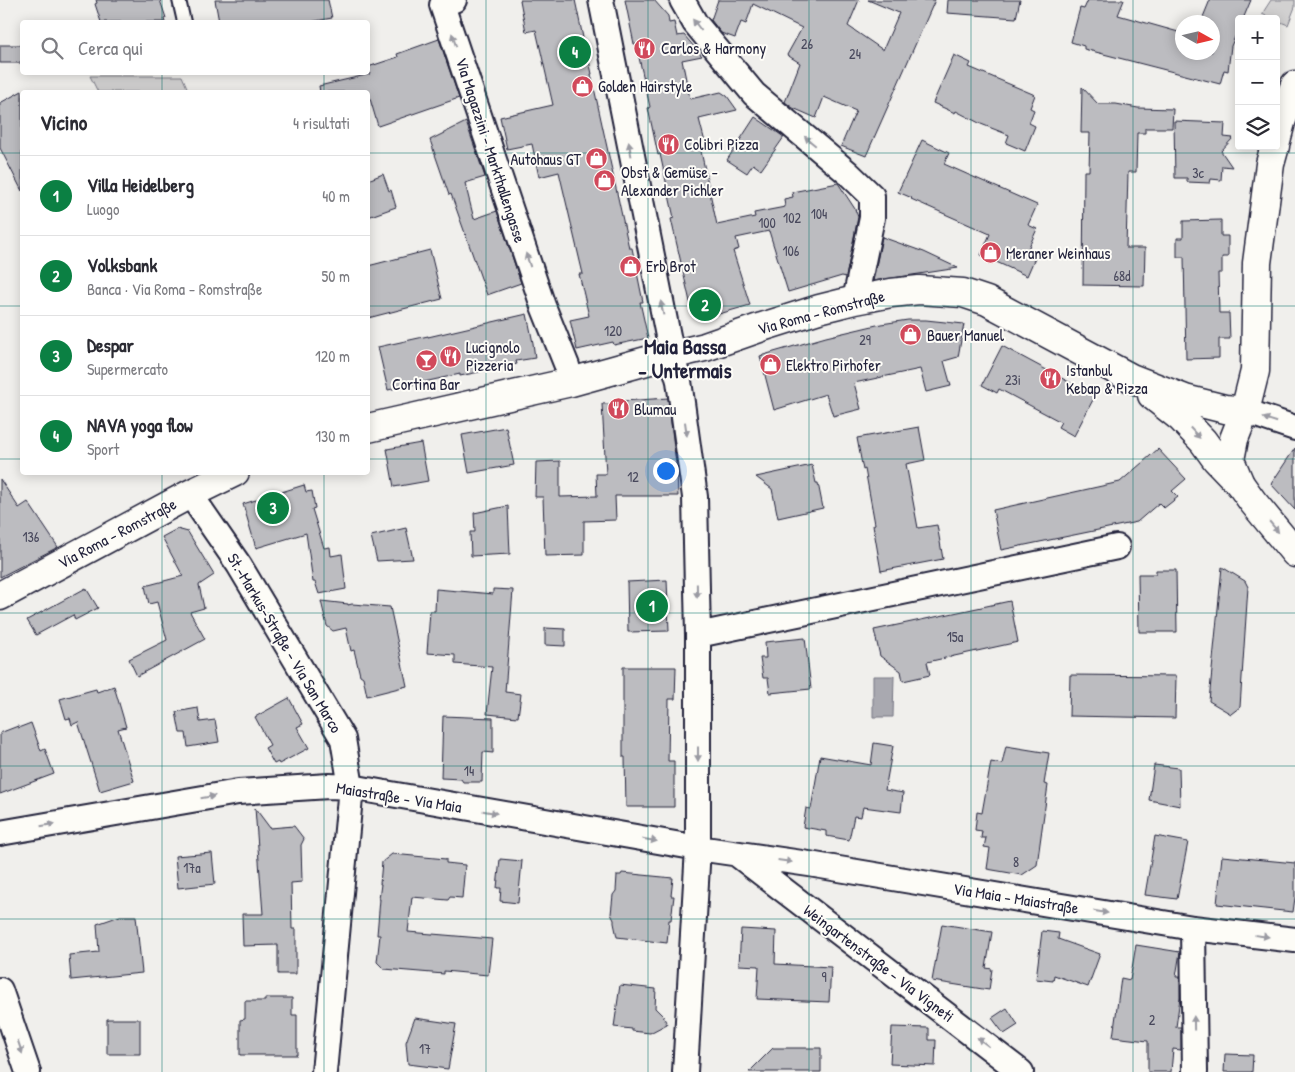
<!DOCTYPE html>
<html lang="it">
<head>
<meta charset="utf-8">
<style>
	:root { --surface:#fff; --page:#f2f2f3; --text:#2b2b33; --muted:#7c7c81; --line:#e1e1e2; --accent:#0b8043 }
	body { margin:0; font-family:"Patrick Hand",sans-serif; background:var(--page); color:var(--text) }
	.controls { position:absolute; right:15px; top:15px; display:grid; overflow:hidden; border-radius:5px; box-shadow:0 2px 12px #0003 }
	.controls button { width:45px; height:45px; display:grid; place-items:center; padding:0; border:0; border-bottom:1px solid var(--line); background:var(--surface); color:var(--text); font:25px sans-serif }
	.compass { position:absolute; left:1175px; top:15px; width:45px; height:45px; border-radius:50%; background:var(--surface); box-shadow:0 2px 12px #0003; rotate:98deg }
	.you { position:absolute; left:665px; top:470px; width:18px; height:18px; margin:-12px; border:4px solid #fff; border-radius:50%; background:#1a73e8; box-shadow:0 0 0 8px #1a73e833 }
	.badge { display:grid; place-items:center; width:32px; height:32px; border-radius:50%; background:var(--accent); color:#fff; font-size:16px; font-weight:700 }
	.pin { position:absolute; translate:-50% -50%; border:2px solid #fff; box-shadow:0 1px 5px #0006 }
	.list { margin:0; padding:0; list-style:none }
	h2 { display:flex; justify-content:space-between; align-items:center; height:65px; margin:0; padding:0 20px; font-size:21px }
	h2 small { font-size:16px; font-weight:400; color:var(--muted) }
	.list li { display:grid; grid-template-columns:32px 1fr auto; gap:15px; align-items:center; box-sizing:border-box; height:80px; padding:0 20px; border-top:1px solid var(--line) }
	.list b { display:block; font-size:19px; white-space:nowrap }
	.list p { margin:0; font-size:16px; white-space:nowrap; color:var(--muted) }
	.list em { font-size:16px; font-style:normal; color:var(--muted) }
	.icon { flex:none; width:28px; height:28px; fill:none; stroke:currentColor; stroke-width:2; stroke-linecap:round; stroke-linejoin:round }
	.map { position:relative; flex:none; width:1295px; height:1072px; overflow:hidden }
	.search { position:absolute; background:var(--surface); box-shadow:0 2px 12px #0003; left:20px; top:20px; width:350px; height:55px; display:flex; align-items:center; gap:12px; box-sizing:border-box; padding:0 18px; border-radius:5px; color:var(--muted); font-size:19px }
	.panel { position:absolute; background:var(--surface); box-shadow:0 2px 12px #0003; left:20px; top:90px; width:350px; height:385px; border-radius:5px }
	.map>svg:first-child { display:block }
	.green { fill:#d2d1d1; stroke:#7a7a86 }
	.water { fill:#a9a9b0; stroke:#737381 }
	.building { fill:#bcbcc0; stroke:#22223b }
	.lines { fill:none; stroke-linecap:round; stroke-linejoin:round }
	.lane-casing { stroke:#22223b; stroke-width:16 }
	.street-casing { stroke:#22223b; stroke-width:28 }
	.secondary-casing { stroke:#22223b; stroke-width:31 }
	.primary-casing { stroke:#22223b; stroke-width:31 }
	.lane { stroke:#fdfcf7; stroke-width:12 }
	.street { stroke:#fdfcf7; stroke-width:24 }
	.secondary { stroke:#fdfcf7; stroke-width:28 }
	.primary { stroke:#fdfcf7; stroke-width:28 }
	.oneway { fill:#9a9aa2 }
	.grid { fill:none; stroke:#0f766e; stroke-width:1; stroke-opacity:0.55 }
	.labels { text-anchor:middle; dominant-baseline:central; stroke-width:4; stroke-linejoin:round; paint-order:stroke }
	.number-label { font-size:14px; fill:#48485c }
	.poi-label { font-size:16px; fill:#22223b; stroke:#fdfcf7; text-anchor:start }
	.street-label { font-size:16px; fill:#22223b; stroke:#fdfcf7 }
	.district-label { font-size:21px; font-weight:bold; fill:#22223b; stroke:#fdfcf7 }
</style>
</head>
<body>
<div class="map">
<svg width="1295" height="1072" viewBox="0 0 1295 1072">
	<rect width="100%" height="100%" fill="#f0efec"/>
	<filter id="ink" filterUnits="userSpaceOnUse"><feTurbulence type="fractalNoise" baseFrequency=".02" numOctaves="2"/><feDisplacementMap in="SourceGraphic" scale="10" xChannelSelector="R" yChannelSelector="G"/><feConvolveMatrix kernelMatrix="1 2 1 2 8 2 1 2 1" color-interpolation-filters="sRGB"/></filter>
	<g filter="url(#ink)">
		<path class="green" d="M1271 0H1295V7L1288 25 1276 20V19H1273L1262 14Z
			M90 76H182L189 92H98Z"/>
		<path class="water" d="M873 676H894L893 717H873Z"/>
		<path class="building" d="M96 0H160L166 18 164 19 165 22H101L95 4 97 3Z
			M215 0H328L332 18 310 22H219Z
			M520 0H575L585 47H586L592 74H591L629 248H632L643 302H640L648 338 614 345 613 342 577 350 570 320 589 316 579 274H583L559 172 539 177 532 144 507 149 500 117 553 105 536 30 526 32Z
			M625 0H654L668 16 669 23 674 22 677 36 684 35 702 56 682 60 690 99 721 92 727 96 737 110 699 119 706 146 699 142 717 225 755 217 754 213 785 207 784 199 793 197 792 192 838 183 855 209 858 217 846 277 842 276 788 292 769 231 736 238 739 249 733 251 750 305 702 319 693 315 671 219 674 218 660 154 658 155 648 108 650 107 636 44H634Z
			M718 0H859L848 26 883 50 899 13 868 0H935L866 156 841 146 856 111 824 97 816 118 793 108 785 102 800 63 787 55 802 28 753 4 746 24 741 22 735 38 721 33 711 20Z
			M948 0H1020L1016 18 947 13Z
			M1088 0H1124L1118 15 1182 33V52H1212V22H1201L1210 0H1251L1243 19H1239V28L1231 46 1228 71 1224 70 1220 84 1084 49V46L1071 42 1080 8 1084 9Z
			M439 39 459 98 378 126 368 92H320L319 86 370 74 368 67 398 57 397 54Z
			M0 45H22V63H0Z
			M954 55 971 63 969 67 1035 95 1030 108 1034 110 1029 123 1035 126 1025 151 1006 143 1009 135 981 124 956 111 955 113 933 103Z
			M1082 87 1098 104H1116L1138 108 1173 109 1172 128H1145V133H1137L1136 172H1128L1126 248H1145L1144 286 1083 285 1084 171H1089L1090 133H1081Z
			M22 91V191L0 148V103Z
			M755 117 784 137 761 170 753 164 747 173 727 160Z
			M1174 121 1225 123 1224 137 1233 138 1221 151 1232 167 1222 166 1221 180 1211 179 1210 183 1187 182V178H1175Z
			M466 122 485 177 465 183 474 219 497 211 521 283 487 295 451 194 449 195 430 140Z
			M922 140 949 153 944 164 1037 205 1028 225 1037 229 1028 249 1037 253 1027 276 981 255 990 234 911 199 912 198 898 192Z
			M383 174 389 191 391 190 396 207 368 217V180Z
			M1221 220V236H1228V257H1222V273H1218L1219 313H1229L1230 339H1219V358L1186 359 1184 257H1177V238H1183V221Z
			M882 237 924 252 958 268 873 281Z
			M430 250 442 299 368 318V266Z
			M527 314 533 343 535 358 516 361 517 364 460 376V374L388 390 378 347 428 336V337Z
			M908 320H926L964 324 958 357 944 361 951 386 926 392 920 369 854 383 861 409 833 416 826 394 774 410 760 356 826 337 881 324Z
			M1002 346 1095 396 1074 436 1058 427 1061 422 999 389 997 393 982 385Z
			M668 398 677 472 678 496H615L616 520 584 521V555L545 556 543 497H535L536 462 560 461V497L597 496 596 474H606L602 404 623 403V401Z
			M506 427 514 465 469 473 462 435Z
			M919 427 925 460 906 464 918 528 937 525 943 559 881 571 873 525 875 524 865 469 863 470 857 438Z
			M421 443 428 481 394 487 387 449Z
			M1295 448V510L1271 484Z
			M1158 449 1186 479 1172 491 1178 497 1164 508 1159 503 1137 522 1001 550 993 510 1120 482Z
			M812 465 816 483H818L823 508 778 518 772 489 756 477Z
			M0 479 19 508 28 502 58 547 0 577Z
			M304 485 306 492 312 491 315 508 312 509 324 548 330 547 331 556 342 554 346 589 319 594 315 582H313L306 533 256 548 243 504Z
			M508 506 510 554 471 556 470 532H475L474 513Z
			M406 528 413 559 377 561 371 536Z
			M177 529 188 532 214 575 199 585 204 608 190 612 205 639 137 676 129 659 167 640 157 602 149 604 145 586 183 576 162 537Z
			M1222 567 1245 581 1248 587 1240 707 1231 714 1209 701Z
			M1156 570H1176L1177 632H1139L1138 574H1156Z
			M667 580 669 631 628 632 627 582Z
			M86 588 98 608 75 620 73 615 36 635 27 620Z
			M436 589 493 594V589L513 590 505 692 521 694 518 717 487 714 492 667 455 664V655L427 653 430 611H435Z
			M321 601 348 604V605L352 604 390 607 407 686 367 696 363 677 360 675 354 650 351 651 346 628 333 631 327 626Z
			M1010 601 1018 642 927 662 930 675 903 681 901 671 880 656 874 630Z
			M545 628 565 629V646L545 645Z
			M805 638 811 689 770 693 768 678H763L760 658H766L765 642Z
			M623 667H676L675 699H669L668 761H674V807H626L625 757H623Z
			M1070 675 1176 676 1175 718 1069 716Z
			M114 686 126 727 118 729 134 781 100 791 78 722 72 725 70 718 66 719 60 699 96 689 97 692Z
			M289 698 303 724 297 727 309 748 279 764 278 762 274 764 265 748 270 745 255 717Z
			M198 708 200 722 215 720 219 742 188 747 186 733H180L176 712Z
			M443 716 493 718V753L483 752 482 782H463L461 779 441 778Z
			M31 723 41 751 45 749 54 774 0 794V733L18 726V728Z
			M874 743 893 746 885 790 903 793 901 812 863 807 861 817 854 816 849 840 826 836V831L803 827 806 808 811 809 820 756 871 765Z
			M1006 746 1049 753 1044 784 1048 785 1037 865 1022 875 987 869 990 848 984 847 986 838H981L982 831 975 830 977 812 982 813 991 762 1002 764Z
			M1154 765 1179 768 1180 806 1149 800Z
			M255 808 270 828 294 826 304 839 301 845 302 882 291 883 292 929H296V974H278V945L243 946 242 914H263Z
			M1155 836 1188 842 1177 899 1145 895Z
			M212 853 215 884 178 888 175 856Z
			M392 854 446 859V863L465 865 462 898 450 897 448 900 412 897 408 932 492 939 488 975 444 971V974L384 969 377 962 380 935H377L380 899H379L381 884H380L382 862Z
			M1222 856 1295 863V898L1293 912 1217 904Z
			M500 859 522 861 518 903 500 901 501 888H497Z
			M622 873 673 878 671 896H674L671 920H669L667 943 617 937 614 923V920L611 914 613 895 616 891 617 875H621Z
			M120 916H136L142 973 71 980 69 955 99 952 97 924Z
			M942 924 992 932 986 968 992 969 989 990 932 981Z
			M741 929 776 931 775 964 831 967 829 1002 757 999 759 966 739 965Z
			M1042 931 1059 933 1058 939 1100 954 1088 987 1054 975 1053 981 1036 979Z
			M1136 945 1180 952 1176 977H1180V998L1176 1027H1181V1050L1173 1049 1171 1072H1148V1041L1113 1037 1121 978 1130 980Z
			M620 985 656 989 655 1008 663 1016 667 1024 650 1033 632 1031V1029L614 1027Z
			M265 998H292V1015H297V1055H240V1020L245 1019V1001H265Z
			M1007 1008 1018 1025 1004 1034 992 1018Z
			M415 1018 456 1024 448 1069 408 1064 406 1042Z
			M107 1019H140V1054H107Z
			M892 1027 929 1028V1040H936L935 1066 890 1064Z
			M773 1048H821V1072H749Z
			M1225 1054 1253 1055 1252 1072H1224Z"/>
		<g class="lines">
			<defs>
				<path id="lane" d="M179 0 184 22"/>
				<path id="street" d="M454 0 442 5 543 306 567 366 571 382
					M601 0 672 356 679 381 695 497 698 635V848L685 1072
					M682 0 695 23 754 94 848 173 872 196V218L855 300
					M1245 411 1295 428
					M190 494 239 565 343 739 351 787 324 1072
					M698 635 1117 547
					M0 833 238 792 329 786 351 787 698 848 809 864 1193 928 1295 940
					M738 855 1021 1072
					M1193 928 1195 1072
					M0 990 28 1072"/>
				<path id="secondary" d="M1152 395 1181 418 1203 441 1216 459 1240 484
					M368 428 571 382 650 360 705 347 762 327 819 309 855 300 891 293 919 290 963 293 987 301 1131 378 1185 399 1225 409 1245 411
					M0 596 190 494 235 472"/>
				<path id="primary" d="M1276 141 1281 122 1295 85
					M1275 146 1270 164 1257 263 1255 371 1245 411 1234 439 1230 460 1240 484 1253 502 1295 553"/>
			</defs>
			<use href="#lane" class="lane-casing"/>
			<use href="#street" class="street-casing"/>
			<use href="#secondary" class="secondary-casing"/>
			<use href="#primary" class="primary-casing"/>
			<use href="#lane" class="lane"/>
			<use href="#street" class="street"/>
			<use href="#secondary" class="secondary"/>
			<use href="#primary" class="primary"/>
		</g>
		<defs><path id="oneway-solid" d="M-6-.8H1V-3.2L6.5 0L1 3.2V.8H-6Z" transform="scale(1.25)"/></defs>
		<g class="oneway">
			<use href="#oneway-solid" transform="translate(697 25) rotate(-127)"/>
			<use href="#oneway-solid" transform="translate(454 40) rotate(-108)"/>
			<use href="#oneway-solid" transform="translate(810 141) rotate(-140)"/>
			<use href="#oneway-solid" transform="translate(630 149) rotate(-101)"/>
			<use href="#oneway-solid" transform="translate(528 260) rotate(-108)"/>
			<use href="#oneway-solid" transform="translate(662 308) rotate(-101)"/>
			<use href="#oneway-solid" transform="translate(1270 420) rotate(-162)"/>
			<use href="#oneway-solid" transform="translate(686 429) rotate(82)"/>
			<use href="#oneway-solid" transform="translate(1195 433) rotate(47)"/>
			<use href="#oneway-solid" transform="translate(1274 527) rotate(50)"/>
			<use href="#oneway-solid" transform="translate(697 591) rotate(89)"/>
			<use href="#oneway-solid" transform="translate(698 754) rotate(90)"/>
			<use href="#oneway-solid" transform="translate(208 797) rotate(-10)"/>
			<use href="#oneway-solid" transform="translate(490 812) rotate(10)"/>
			<use href="#oneway-solid" transform="translate(48 825) rotate(-10)"/>
			<use href="#oneway-solid" transform="translate(650 840) rotate(10)"/>
			<use href="#oneway-solid" transform="translate(785 861) rotate(8)"/>
			<use href="#oneway-solid" transform="translate(1101 912) rotate(9)"/>
			<use href="#oneway-solid" transform="translate(1262 936) rotate(7)"/>
			<use href="#oneway-solid" transform="translate(1194 1023) rotate(-91)"/>
			<use href="#oneway-solid" transform="translate(983 1042) rotate(-143)"/>
			<use href="#oneway-solid" transform="translate(20 1047) rotate(71)"/>
		</g>
	</g>
	<path class="grid" d="M162 0V22M324 0V22M486 0V1072M648 0V1072M809 0V1072M971 0V1072M1133 0V1072M162 72V92M324 72V92M0 153H22M368 153H1295M0 306H22M368 306H1295M0 459H22M368 459H1295M162 472V1072M324 472V1072M0 613H1295M0 766H1295M0 919H1295"/>
	<defs>
		<symbol id="restaurant-disc" viewBox="-11 -11 22 22"><circle r="9.5" fill="#d1495b" stroke="#fdfcf7"/><path d="M-5-6h1v4h1v-4h1v4h1v-4h1v5L-1.5 .5V6h-2V.5L-5-1ZM5-6V6H3V1.5H1.5Q1.5-4 5-6Z" fill="#fff"/></symbol>
		<symbol id="shop-disc" viewBox="-11 -11 22 22"><circle r="9.5" fill="#d1495b" stroke="#fdfcf7"/><path d="M-5-2.5h2.3a2.7 3.5 0 0 1 5.4 0H5L5.5 6h-11ZM-1.5-2.5h3a1.5 2.3 0 0 0-3 0Z" fill="#fff"/></symbol>
		<symbol id="bar-disc" viewBox="-11 -11 22 22"><circle r="9.5" fill="#d1495b" stroke="#fdfcf7"/><path d="M-6-5H6L.8 .8V4.5H3.5V6h-7V4.5H-.8V.8Z" fill="#fff"/></symbol>
	</defs>
	<g fill-rule="evenodd">
		<use href="#restaurant-disc" x="632" y="36" width="25" height="25"/>
		<use href="#shop-disc" x="570" y="74" width="25" height="25"/>
		<use href="#restaurant-disc" x="656" y="132" width="25" height="25"/>
		<use href="#shop-disc" x="584" y="146" width="25" height="25"/>
		<use href="#shop-disc" x="592" y="168" width="25" height="25"/>
		<use href="#shop-disc" x="978" y="240" width="25" height="25"/>
		<use href="#shop-disc" x="618" y="254" width="25" height="25"/>
		<use href="#shop-disc" x="898" y="322" width="25" height="25"/>
		<use href="#restaurant-disc" x="438" y="344" width="25" height="25"/>
		<use href="#bar-disc" x="414" y="348" width="25" height="25"/>
		<use href="#shop-disc" x="758" y="352" width="25" height="25"/>
		<use href="#restaurant-disc" x="1038" y="366" width="25" height="25"/>
		<use href="#restaurant-disc" x="606" y="396" width="25" height="25"/>
	</g>
	<g class="labels">
		<g class="number-label">
			<text x="807" y="43">26</text>
			<text x="855" y="53">24</text>
			<text x="1198" y="172">3c</text>
			<text x="819" y="213">104</text>
			<text x="792" y="217">102</text>
			<text x="767" y="222">100</text>
			<text x="791" y="250">106</text>
			<text x="1122" y="275">68d</text>
			<text x="613" y="330">120</text>
			<text x="865" y="339">29</text>
			<text x="1013" y="379">23i</text>
			<text x="633" y="476">12</text>
			<text x="31" y="536">136</text>
			<text x="955" y="636">15a</text>
			<text x="469" y="770">14</text>
			<text x="1016" y="861">8</text>
			<text x="192" y="867">17a</text>
			<text x="824" y="976">9</text>
			<text x="1152" y="1019">2</text>
			<text x="425" y="1048">17</text>
		</g>
		<g class="poi-label">
			<text x="661" y="48">Carlos &amp; Harmony</text>
			<text x="598" y="86">Golden Hairstyle</text>
			<text x="684" y="144">Colibri Pizza</text>
			<text x="581" y="159" text-anchor="end">Autohaus GT</text>
			<text x="621" y="172">Obst &amp; Gemüse -<tspan x="621" dy="18">Alexander Pichler</tspan></text>
			<text x="1006" y="253">Meraner Weinhaus</text>
			<text x="646" y="266">Erb Brot</text>
			<text x="927" y="335">Bauer Manuel</text>
			<text x="466" y="347">Lucignolo<tspan x="466" dy="18">Pizzeria</tspan></text>
			<text x="786" y="365">Elektro Pirhofer</text>
			<text x="1066" y="370">Istanbul<tspan x="1066" dy="18">Kebap &amp; Pizza</tspan></text>
			<text x="426" y="384" text-anchor="middle">Cortina Bar</text>
			<text x="634" y="409">Blumau</text>
		</g>
		<g class="street-label">
			<text transform="translate(491 150) rotate(72)">Via Magazzini - Markthallengasse</text>
			<text transform="translate(821 312) rotate(-15)">Via Roma - Romstraße</text>
			<text transform="translate(117 533) rotate(-28)">Via Roma - Romstraße</text>
			<text transform="translate(285 643) rotate(59)">St.-Markus-Straße - Via San Marco</text>
			<text transform="translate(399 797) rotate(9)">Maiastraße - Via Maia</text>
			<text transform="translate(1016 898) rotate(9)">Via Maia - Maiastraße</text>
			<text transform="translate(879 963) rotate(37)">Weingartenstraße - Via Vigneti</text>
		</g>
		<g class="district-label">
			<text x="685" y="346">Maia Bassa<tspan x="685" dy="24">- Untermais</tspan></text>
		</g>
	</g>
</svg>
<div class="controls">
<button>+</button>
<button>−</button>
<button><svg class="icon" aria-label="layers" viewBox="0 0 24 24"><path d="M12 4l9 5-9 5-9-5zM3 14l9 5 9-5"/></svg></button>
</div>
<svg class="compass" viewBox="-18 -18 36 36"><path d="M0-13l5 13h-10z" fill="#e53935"/><path d="M0 13l5-13h-10z" fill="#7c7c81"/></svg>
<div class="you"></div>
<div class="pin badge" style="left:652px;top:606px">1</div>
<div class="pin badge" style="left:705px;top:305px">2</div>
<div class="pin badge" style="left:273px;top:508px">3</div>
<div class="pin badge" style="left:575px;top:52px">4</div>
<div class="search"><svg class="icon" aria-label="search" viewBox="0 0 24 24"><circle cx="10" cy="10" r="6"/><path d="M15 15l6 6"/></svg>Cerca qui</div>
<section class="panel">
<h2>Vicino<small>4 risultati</small></h2>
<ul class="list">
<li><span class="badge">1</span><div><b>Villa Heidelberg</b><p>Luogo</p></div><em>40 m</em></li>
<li><span class="badge">2</span><div><b>Volksbank</b><p>Banca · Via Roma - Romstraße</p></div><em>50 m</em></li>
<li><span class="badge">3</span><div><b>Despar</b><p>Supermercato</p></div><em>120 m</em></li>
<li><span class="badge">4</span><div><b>NAVA yoga flow</b><p>Sport</p></div><em>130 m</em></li>
</ul>
</section>
</div>
</body>
</html>
